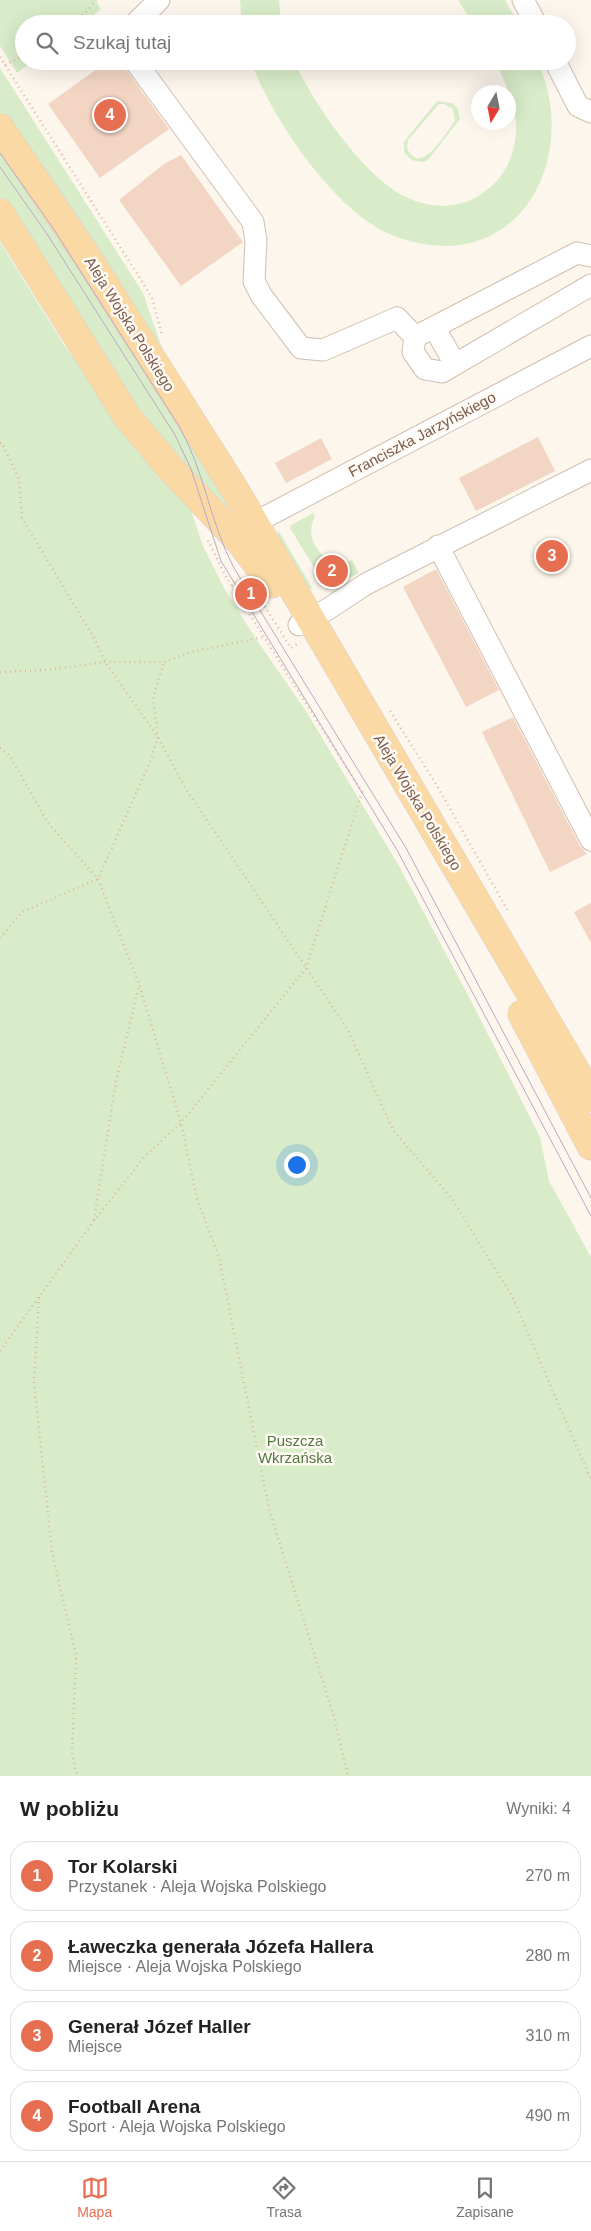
<!DOCTYPE html>
<html lang="pl">
<head>
<meta charset="utf-8">
<style>
	:root { --surface:#fff; --page:#f6f6f6; --text:#222; --muted:#767676; --line:#e0e0e0; --accent:#e76f51 }
	body { margin:0; font-family:Arial,sans-serif; background:var(--page); color:var(--text) }
	.compass { position:absolute; left:471px; top:85px; width:45px; height:45px; border-radius:50%; background:var(--surface); box-shadow:0 5px 20px #0002; rotate:190deg }
	.you { position:absolute; left:296px; top:1164px; width:18px; height:18px; margin:-12px; border:4px solid #fff; border-radius:50%; background:#1a73e8; box-shadow:0 0 0 8px #1a73e833 }
	.badge { display:grid; place-items:center; width:32px; height:32px; border-radius:50%; background:var(--accent); color:#fff; font-size:16px; font-weight:700 }
	.pin { position:absolute; translate:-50% -50%; border:2px solid #fff; box-shadow:0 1px 5px #0006 }
	.list { margin:0; padding:0; list-style:none }
	h2 { display:flex; justify-content:space-between; align-items:center; height:65px; margin:0; padding:0 20px; font-size:21px }
	h2 small { font-size:16px; font-weight:400; color:var(--muted) }
	.list li { display:grid; grid-template-columns:32px 1fr auto; gap:15px; align-items:center; box-sizing:border-box; height:70px; margin:0 10px 10px; padding:0 10px; border:1px solid var(--line); border-radius:20px }
	.list b { display:block; font-size:19px; white-space:nowrap }
	.list p { margin:0; font-size:16px; white-space:nowrap; color:var(--muted) }
	.list em { font-size:16px; font-style:normal; color:var(--muted) }
	.icon { flex:none; width:28px; height:28px; fill:none; stroke:currentColor; stroke-width:2; stroke-linecap:round; stroke-linejoin:round }
	.map { position:relative; flex:none; width:591px; height:1776px; overflow:hidden }
	.search { position:absolute; background:var(--surface); box-shadow:0 5px 20px #0002; left:15px; right:15px; top:15px; height:55px; display:flex; align-items:center; gap:12px; box-sizing:border-box; padding:0 18px; border-radius:28px; color:var(--muted); font-size:19px }
	.sheet { height:385px; background:var(--surface) }
	nav { display:flex; justify-content:space-around; align-items:center; box-sizing:border-box; height:70px; border-top:1px solid var(--line); background:var(--surface); font-size:14px; color:var(--muted) }
	nav a { display:grid; justify-items:center; gap:2px }
	nav .on { color:var(--accent) }
	.map>svg:first-child { display:block }
	.green { fill:#d8ecc9; fill-rule:evenodd }
	.building { fill:#f3d5c3 }
	.lines { fill:none; stroke-linecap:round; stroke-linejoin:round }
	.minor-casing { stroke:#d1beb0; stroke-width:23 }
	.major-casing { stroke:#dad1cd; stroke-width:29 }
	.path { stroke:#d9b8a5; stroke-width:2.5; stroke-dasharray:1 4; stroke-linecap:butt }
	.minor { stroke:#fff; stroke-width:21 }
	.major { stroke:#fbd9a5; stroke-width:28 }
	.tram { stroke:#b9a8c9; stroke-width:1 }
	.labels { text-anchor:middle; dominant-baseline:central; stroke-width:5; stroke-linejoin:round; paint-order:stroke }
	.street-label { font-size:15px; fill:#7a5c4d; stroke:#fffaf3 }
	.park-label { font-size:15px; fill:#537a41; stroke:#fffaf3 }
</style>
</head>
<body>
<div class="map">
<svg width="591" height="1776" viewBox="0 0 591 1776">
	<rect width="100%" height="100%" fill="#fdf6ec"/>
	<path class="green" d="M0 0H95L101 9 82 24H24V61H33L17 73 0 46Z
		M240 0H279L281 24H242Z
		M458 0H505L519 24H473Z
		M251 61H294C314 104 363 176 406 197 461 224 517 185 516 126 515 102 505 82 495 61H537C574 136 540 244 446 246 426 246 401 240 383 231 331 205 270 116 251 61Z
		M0 68 143 293 162 348 189 393 0 115Z
		M437 101 453 103 458 110 460 119 428 160 423 162 411 160 404 152V142ZM439 104H444L453 109 455 121C445 133 421 178 407 148L408 140Z
		M0 142 238 519 176 464 74 319 0 198Z
		M0 242 64 345 124 428 190 507 203 546 224 588 256 639 306 711 399 866 470 999 540 1137 549 1181 591 1257V1776H0Z
		M313 513 315 517C301 540 328 571 352 560L359 573 327 589 290 528 291 525Z
		M278 530 313 589 306 588 277 539Z"/>
	<path class="building" d="M108 61H123L125 68 169 129 100 178 48 104Z
		M181 155 243 242 181 286 119 200 164 164Z
		M538 437 555 471 476 511 459 478Z
		M321 438 332 459 286 483 275 463Z
		M436 569 499 690 466 707 403 587Z
		M513 717 580 846 587 854 550 872 482 732Z
		M591 903V943L574 912Z"/>
	<g class="lines">
		<defs>
			<path id="minor" d="M523 0 536 24
				M135 24 159 0
				M135 61 253 222 256 241 254 281 261 295 301 348 323 350 397 318 415 337
				M555 61 578 106 591 112
				M591 256 577 253 415 337 413 352 425 369 442 372 591 285
				M434 327 455 364
				M240 523H254L591 346
				M438 546 591 840
				M299 625 328 609 366 584 591 470"/>
			<path id="major" d="M0 128 84 252 232 485 591 1097
				M0 213 128 418 172 470 241 543 272 584
				M522 1014 591 1146"/>
		</defs>
		<use href="#minor" class="minor-casing"/>
		<use href="#major" class="major-casing"/>
		<path class="path" d="M70 24 86 12 96 0
			M0 57 141 280 152 298 162 335
			M5 65 24 55
			M0 443H2L19 479 22 518 94 638 105 662 158 737 184 786 348 1030 393 1130 452 1199 512 1296 591 1480
			M232 586 243 578
			M262 602 291 648 300 642
			M0 672 47 670 105 662H164L191 652 264 637
			M390 711 439 789 509 913
			M0 748 10 756 48 823 98 879 139 984 181 1123 197 1199 219 1257 269 1509 334 1717 348 1776
			M0 938 22 912 98 879 150 762 158 737 153 697 164 662
			M94 1220 116 1081 139 985
			M39 1297 34 1382 52 1552 76 1655 72 1753 77 1776
			M0 1351 94 1221 145 1156 181 1123 306 968 362 792 225 575 207 538"/>
		<use href="#minor" class="minor"/>
		<use href="#major" class="major"/>
		<path class="tram" d="M0 153 53 228 179 426C205 472 210 523 234 568L406 848 591 1198
			M0 167 47 234 175 435 191 469 221 561 397 850 591 1216"/>
	</g>
	<g class="labels">
		<g class="street-label">
			<text transform="translate(130 324) rotate(58)">Aleja Wojska Polskiego</text>
			<text transform="translate(422 434) rotate(-28)">Franciszka Jarzyńskiego</text>
			<text transform="translate(418 802) rotate(59)">Aleja Wojska Polskiego</text>
		</g>
		<g class="park-label">
			<text x="295" y="1440">Puszcza<tspan x="295" dy="17">Wkrzańska</tspan></text>
		</g>
	</g>
</svg>
<svg class="compass" viewBox="-18 -18 36 36"><path d="M0-13l5 13h-10z" fill="#e53935"/><path d="M0 13l5-13h-10z" fill="#767676"/></svg>
<div class="you"></div>
<div class="pin badge" style="left:251px;top:594px">1</div>
<div class="pin badge" style="left:332px;top:571px">2</div>
<div class="pin badge" style="left:552px;top:556px">3</div>
<div class="pin badge" style="left:110px;top:115px">4</div>
<div class="search"><svg class="icon" aria-label="search" viewBox="0 0 24 24"><circle cx="10" cy="10" r="6"/><path d="M15 15l6 6"/></svg>Szukaj tutaj</div>
</div>
<section class="sheet">
<h2>W pobliżu<small>Wyniki: 4</small></h2>
<ul class="list">
<li><span class="badge">1</span><div><b>Tor Kolarski</b><p>Przystanek · Aleja Wojska Polskiego</p></div><em>270 m</em></li>
<li><span class="badge">2</span><div><b>Ławeczka generała Józefa Hallera</b><p>Miejsce · Aleja Wojska Polskiego</p></div><em>280 m</em></li>
<li><span class="badge">3</span><div><b>Generał Józef Haller</b><p>Miejsce</p></div><em>310 m</em></li>
<li><span class="badge">4</span><div><b>Football Arena</b><p>Sport · Aleja Wojska Polskiego</p></div><em>490 m</em></li>
</ul>
</section>
<nav>
<a class="on"><svg class="icon" aria-label="map" viewBox="0 0 24 24"><path d="M3 6l6-2 6 2 6-2v14l-6 2-6-2-6 2zM9 4v14M15 6v14"/></svg>Mapa</a>
<a><svg class="icon" aria-label="directions" viewBox="0 0 24 24"><path d="M12 3l9 9-9 9-9-9zM9 14v-3h6M13 9l2 2-2 2"/></svg>Trasa</a>
<a><svg class="icon" aria-label="saved" viewBox="0 0 24 24"><path d="M7 4h10v16l-5-4-5 4z"/></svg>Zapisane</a>
</nav>
</body>
</html>
